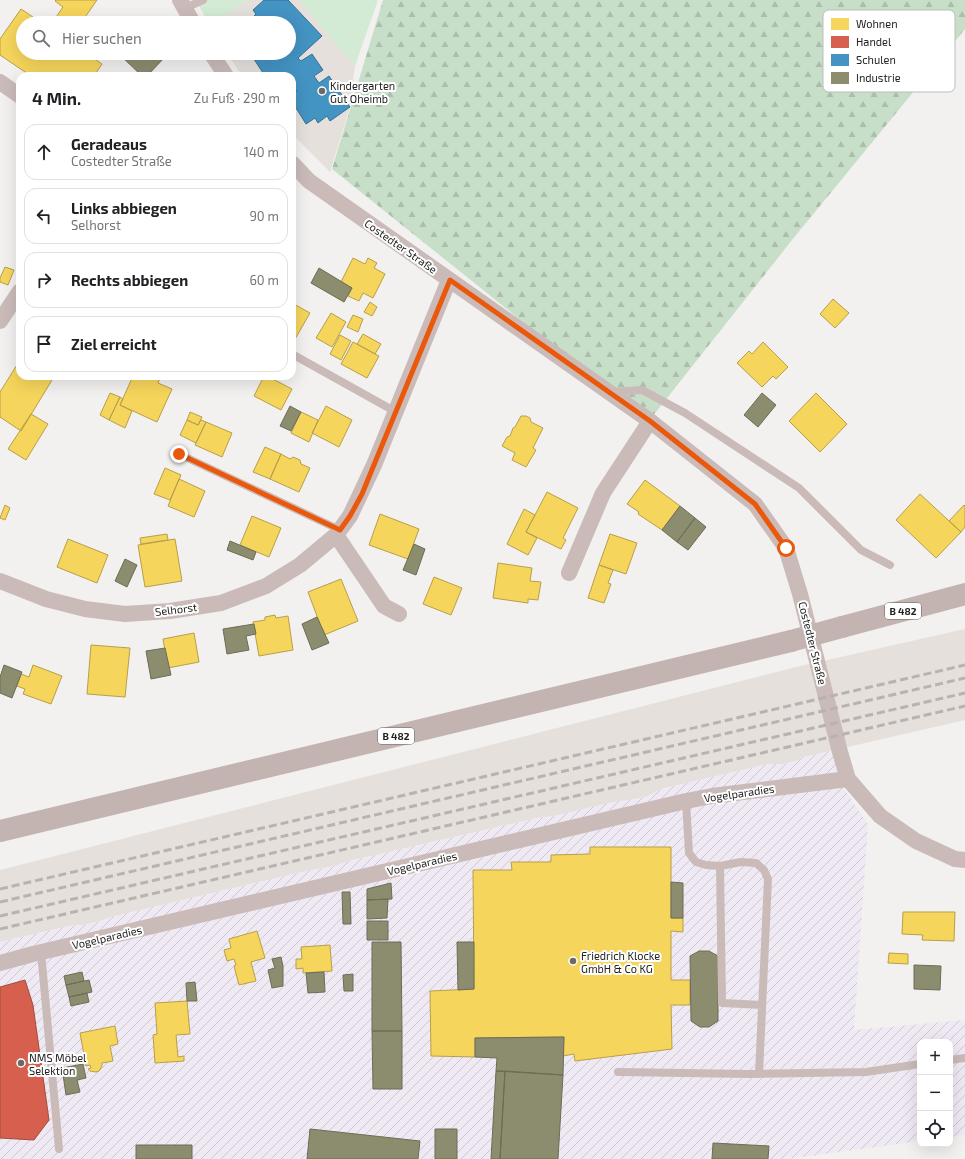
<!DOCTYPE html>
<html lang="de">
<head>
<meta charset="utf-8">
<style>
	:root { --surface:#fff; --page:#f6f6f6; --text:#202124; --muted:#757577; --line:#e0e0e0 }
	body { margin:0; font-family:"Exo 2",sans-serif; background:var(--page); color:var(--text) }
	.controls { position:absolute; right:12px; bottom:12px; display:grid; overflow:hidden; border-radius:8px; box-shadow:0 4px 16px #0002 }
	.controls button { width:36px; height:36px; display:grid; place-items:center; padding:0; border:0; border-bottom:1px solid var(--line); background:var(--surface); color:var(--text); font:20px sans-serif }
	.stop { position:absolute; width:12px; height:12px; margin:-9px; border:3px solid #ea580c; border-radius:50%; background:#fff }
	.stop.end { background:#ea580c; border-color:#fff; box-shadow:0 1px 4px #0008 }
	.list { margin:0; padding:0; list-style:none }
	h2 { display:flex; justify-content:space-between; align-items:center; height:52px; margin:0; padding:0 16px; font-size:17px }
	h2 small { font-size:13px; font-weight:400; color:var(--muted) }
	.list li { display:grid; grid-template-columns:26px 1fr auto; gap:12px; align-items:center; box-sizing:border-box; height:56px; margin:0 8px 8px; padding:0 8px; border:1px solid var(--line); border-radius:12px }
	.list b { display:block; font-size:15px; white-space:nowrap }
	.list p { margin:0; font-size:13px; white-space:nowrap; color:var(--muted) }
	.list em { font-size:13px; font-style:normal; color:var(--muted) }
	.icon { flex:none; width:22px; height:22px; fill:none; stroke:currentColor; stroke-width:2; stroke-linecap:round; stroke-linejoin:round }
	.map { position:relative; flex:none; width:965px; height:1159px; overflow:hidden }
	.search { position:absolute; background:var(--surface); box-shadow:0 4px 16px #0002; left:16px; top:16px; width:280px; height:44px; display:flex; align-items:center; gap:10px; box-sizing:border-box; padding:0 14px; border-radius:22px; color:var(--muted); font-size:15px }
	.panel { position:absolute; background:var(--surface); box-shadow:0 4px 16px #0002; left:16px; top:72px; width:280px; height:308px; border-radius:12px }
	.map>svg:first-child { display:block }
	.built { fill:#e5e0db }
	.industrial { fill:url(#industrial-furrows) }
	.forest { fill:url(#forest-firs) }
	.green { fill:#d3ead5 }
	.homes { fill:#f6d55c; stroke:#b79f4a }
	.shops { fill:#d6604d; stroke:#a04d40 }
	.schools { fill:#4393c3; stroke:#397192 }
	.industry { fill:#8c8c6e; stroke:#6c6c57 }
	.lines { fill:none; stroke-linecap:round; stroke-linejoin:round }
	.lane { stroke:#cabbb9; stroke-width:8 }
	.street { stroke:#cabbb9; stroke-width:16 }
	.primary { stroke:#c3b3b1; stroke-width:22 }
	.rail { stroke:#b9b2b1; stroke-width:3; stroke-dasharray:8 4; stroke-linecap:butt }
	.primary-bridge { stroke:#c3b3b1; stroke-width:22 }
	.route { stroke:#ea580c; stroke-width:5 }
	.poi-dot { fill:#6b6a69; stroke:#fff; stroke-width:1.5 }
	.labels { text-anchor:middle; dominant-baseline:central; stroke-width:4; stroke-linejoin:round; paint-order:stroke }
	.shield { fill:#fff; stroke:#656464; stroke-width:1 }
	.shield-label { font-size:10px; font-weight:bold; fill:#232221 }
	.poi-label { font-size:11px; fill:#232221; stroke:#fff; text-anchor:start }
	.street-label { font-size:11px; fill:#232221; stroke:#fff }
	.key { fill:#fff; stroke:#bdbdbc; stroke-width:1 }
	.key-label { font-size:11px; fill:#232221 }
</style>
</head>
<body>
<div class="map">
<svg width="965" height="1159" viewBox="0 0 965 1159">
	<defs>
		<pattern id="industrial-furrows" width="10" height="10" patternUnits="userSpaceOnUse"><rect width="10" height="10" fill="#efe9f4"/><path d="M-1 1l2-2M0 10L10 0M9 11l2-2" fill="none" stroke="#cdc8d1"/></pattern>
		<pattern id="forest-firs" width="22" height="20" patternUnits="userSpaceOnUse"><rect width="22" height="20" fill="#c7dec8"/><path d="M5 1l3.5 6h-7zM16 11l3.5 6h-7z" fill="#abbeac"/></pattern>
	</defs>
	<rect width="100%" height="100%" fill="#f2f1ef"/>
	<path class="built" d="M248 0H299L355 66 350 107 330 172 292 134V76H242L227 53H289V23H214Z
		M965 629V720L800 758V760L784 764H768L661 789 646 797 554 816 537 818 349 861 335 866 302 872 115 916 100 921 84 925 69 926 0 942V870L796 667Z"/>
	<path class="industrial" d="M834 750 842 786 868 824 854 1030 965 1020V1135L950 1137V1042H920V1141L788 1159H0V942L69 926 84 925 100 921 115 916 302 872 335 866 349 861 537 818 554 816 613 802 646 797 661 789 768 764H784L800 760V758Z"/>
	<path class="forest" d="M383 0H965V29L792 240 648 422 332 169Z"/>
	<path class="green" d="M196 0H248L214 23H208Z
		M299 0H378L355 66Z"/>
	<path class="homes" d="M56 0H97L81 23H52L63 7 55 1Z
		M21 9 42 23H23V53H86L102 64 94 76H31L0 55V39Z
		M353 258 365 264 368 258 377 263 374 268 385 274 373 298 363 293 359 301 348 296 352 288 341 282Z
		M5 267 14 270 8 285 0 282V278Z
		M833 299 849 313 835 328 820 314Z
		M370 302 377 307 372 316 364 312Z
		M292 303 310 313 295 339 292 337Z
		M331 313 346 322 332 347 316 338Z
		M353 315 363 319 358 332 347 327Z
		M363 334 381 344 375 354 357 344Z
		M340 335 351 341 341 360 330 354Z
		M353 342 379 356 367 378 341 364Z
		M763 342 788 367 776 379 773 376 762 387 737 363 749 351 752 354Z
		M20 360V376H45L52 380 21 431 0 417V392Z
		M133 376H161L158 383 172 389 157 422 120 405Z
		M264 376H267L292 389 281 410 254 396Z
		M110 393 120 397 109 420 100 415Z
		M816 393 847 424 820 452 789 421Z
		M120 397 123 399 120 405 132 411 125 428 109 420Z
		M326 406 352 420 339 447 312 433Z
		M190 412 202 417 198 425 187 420Z
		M301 412 318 420 309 442 291 433Z
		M31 414 48 424 26 460 8 449Z
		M521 416H526L530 418 531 422 543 428 533 448 536 450 526 467 512 460 515 453 502 446 507 437 510 436 513 428 515 427Z
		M187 420 198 425 201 420 206 422 196 443 180 435Z
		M206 422 232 433 222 457 195 445Z
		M265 447 281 454 270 479 253 472Z
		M281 454 290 459 293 457 300 460 301 464 310 468 299 492 270 479Z
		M165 468 181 475 170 500 154 494Z
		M179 479 205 491 194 517 168 506Z
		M645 480 680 506 662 530 638 514 639 512 627 504Z
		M547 492 578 508 563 538 566 540 561 549 526 532Z
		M920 494 961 532 936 558 896 520Z
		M5 505 10 508 5 520 0 518Z
		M964 505 965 506V527L961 532 949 521Z
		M524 509 535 515 526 532 537 538 528 555 507 544Z
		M380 514 419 529 408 559 369 545Z
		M252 516 281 528 269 557 240 545Z
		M167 534 168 540 141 544 140 538Z
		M610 534 637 543 626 574 599 565Z
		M68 539 108 555 97 583 57 567Z
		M175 539 182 581 145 587 138 545Z
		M498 563 532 568 530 581 541 582 538 600 528 599V603L493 598Z
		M599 565 613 570 608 583 611 584 604 603 588 598Z
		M434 577 462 588 451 615 423 604Z
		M341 579 358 621 324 635 308 592Z
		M275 615 276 618 288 616 293 650 259 656 253 622 265 620V617Z
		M194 633 199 662 168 668 163 639Z
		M91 645 130 648 125 697 87 694Z
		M33 665 62 676 51 704 23 694 25 689 17 686 21 674 29 677Z
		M590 847H671V918H683V932L671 931V980H690V1005H671L672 1049 575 1061 574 1054 563 1056 564 1037 475 1038V1057L431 1056 430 991 474 989 473 870H512L511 862H551V855L590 854Z
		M903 912H955L954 941 922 940 923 935 902 934Z
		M257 931 265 958 251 962 256 981 239 985 234 966 236 965 234 959 227 961 224 950 231 948 229 939Z
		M330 945 332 971 303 973V968L296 969V959H302L301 947Z
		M889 953 908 954V964L888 963Z
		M187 1001 190 1034 176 1035 178 1057 184 1056V1061L155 1063 153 1035 157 1034 155 1003Z
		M115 1026 118 1044 110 1046 113 1061 102 1063V1066L99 1071 96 1072 90 1071 88 1069 91 1068 90 1065 86 1066 80 1033Z"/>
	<path class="shops" d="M25 980 33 1005 49 1120 34 1140 0 1138V987Z"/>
	<path class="schools" d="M264 0H288L322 36 298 58 301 61 312 54 323 70 314 76 319 83 329 76 350 107 330 121 327 116 318 123 315 118 306 124 296 108 295 109 292 105V94L297 91 294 87 292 88V76H265L250 53H289V23H247L256 14 253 10Z"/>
	<path class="industry" d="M118 53H158L164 58 147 76H142Z
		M319 268 352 288 344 302 311 283Z
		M762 393 776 405 758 427 744 415Z
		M290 406 301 412 291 431 280 426Z
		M680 506 695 518 677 542 662 530Z
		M695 518 706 527 688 550 677 542Z
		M230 541 256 552 253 560 227 550Z
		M414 544 425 549 416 575 403 570Z
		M125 559 137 565 127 587 115 581Z
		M317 617 329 643 312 650 302 624Z
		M254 624 256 634 246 636 249 650 227 654 223 629Z
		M165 648 171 675 151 679 146 651Z
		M4 665 22 672 12 698 0 693V677Z
		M671 882 683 883V918H671Z
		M391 883 392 899 367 900V889Z
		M342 892H350L351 924H343Z
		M388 899 387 918 367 919V900Z
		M367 921H388V940H367Z
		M372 942H401L402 1031H372Z
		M457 942H474V989L458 990Z
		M699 951H709L718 956V1021L709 1027H700L691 1021 690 956Z
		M281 957 283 966V986L272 988 268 970 275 968 272 959Z
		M914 965 941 966 940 990 914 989Z
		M82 972 84 981 66 985 64 976Z
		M324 972 325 992 308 993 306 973Z
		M353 974V991H344L343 975Z
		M89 980 92 992 69 997 66 985Z
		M195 982 197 1001H187L186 983Z
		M87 993 89 1002 71 1006 69 997Z
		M372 1031H402V1089H373Z
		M564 1037 563 1075 496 1071 497 1058 475 1057V1038Z
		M83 1064 86 1078 77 1080 80 1092 66 1095 62 1068Z
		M496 1071H505L500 1159H491Z
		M505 1071 563 1075 558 1159H500Z
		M310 1129 420 1141 418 1159H307Z
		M435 1129H457V1159H435Z
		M713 1143 769 1146 768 1159H712Z
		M136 1145H192V1159H136Z"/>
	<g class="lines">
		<path class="lane" d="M185 8 203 0
			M292 354 396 412
			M611 392 642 390 685 413 799 488 861 550 890 565
			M179 454 340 530
			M686 801 689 853 696 862 706 865 720 866 741 862 756 863 764 870 768 879 759 1074
			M720 866 722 1003 762 1005
			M41 952 59 1149
			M950 1060 965 1058
			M618 1072 751 1074 866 1072 920 1064"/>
		<path class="street" d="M180 0 193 23
			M211 53 226 76
			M0 82 20 96
			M292 163 309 181 650 421 755 504 786 548 800 594 840 752 848 779 880 816 916 841 955 859 965 860
			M0 321 20 291
			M336 535 384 606 399 614
			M569 573 603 493 650 421
			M0 581 46 599 85 609 125 614 170 611 221 603 266 586 300 565 336 535 350 516 374 465 449 280
			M0 963 33 954 686 801 712 796 848 779"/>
		<path class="primary" d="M842 627 965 594
			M0 831 791 641"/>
		<path class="rail" d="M0 889 965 665
			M0 902 965 678
			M0 916 965 693
			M0 929 965 706"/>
		<path class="primary-bridge" d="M791 641 842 627"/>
	</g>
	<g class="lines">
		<path class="route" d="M179 454 340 530 350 516 362 494 450 280 650 421 755 504 786 548"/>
	</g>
	<g class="poi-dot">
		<circle cx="322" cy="91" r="4"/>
		<circle cx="573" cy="961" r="4"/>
		<circle cx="21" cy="1063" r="4"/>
	</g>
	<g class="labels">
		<g class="shield">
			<rect x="885" y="603" width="36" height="16" rx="3"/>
			<rect x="378" y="728" width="36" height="16" rx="3"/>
		</g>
		<g class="shield-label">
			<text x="903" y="611">B 482</text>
			<text x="396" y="736">B 482</text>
		</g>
		<g class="poi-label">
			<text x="330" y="85">Kindergarten<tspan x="330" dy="13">Gut Oheimb</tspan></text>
			<text x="581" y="955">Friedrich Klocke<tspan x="581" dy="13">GmbH &amp; Co KG</tspan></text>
			<text x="29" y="1057">NMS Möbel<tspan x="29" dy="13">Selektion</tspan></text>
		</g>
		<g class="street-label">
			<text transform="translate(401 246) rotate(35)">Costedter Straße</text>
			<text transform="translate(176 609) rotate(-7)">Selhorst</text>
			<text transform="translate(813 643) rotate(76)">Costedter Straße</text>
			<text transform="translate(739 793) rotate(-8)">Vogelparadies</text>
			<text transform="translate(422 863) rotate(-13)">Vogelparadies</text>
			<text transform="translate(107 937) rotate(-13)">Vogelparadies</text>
		</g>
	</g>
	<rect x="823" y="10" width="132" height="82" rx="6" class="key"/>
	<rect x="831" y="18" width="18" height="12" fill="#f6d55c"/>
	<rect x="831" y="36" width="18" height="12" fill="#d6604d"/>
	<rect x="831" y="54" width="18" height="12" fill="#4393c3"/>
	<rect x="831" y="72" width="18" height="12" fill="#8c8c6e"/>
	<g class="key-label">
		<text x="856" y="28">Wohnen</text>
		<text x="856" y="46">Handel</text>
		<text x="856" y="64">Schulen</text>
		<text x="856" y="82">Industrie</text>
	</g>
</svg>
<div class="controls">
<button>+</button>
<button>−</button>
<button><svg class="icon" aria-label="locate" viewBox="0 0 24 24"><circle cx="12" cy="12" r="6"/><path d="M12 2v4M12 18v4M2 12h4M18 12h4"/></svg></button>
</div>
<div class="stop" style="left:786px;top:548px"></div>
<div class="stop end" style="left:179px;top:454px"></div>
<div class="search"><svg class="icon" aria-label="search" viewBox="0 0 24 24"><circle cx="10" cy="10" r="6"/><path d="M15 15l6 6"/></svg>Hier suchen</div>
<section class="panel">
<h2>4 Min.<small>Zu Fuß · 290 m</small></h2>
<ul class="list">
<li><svg class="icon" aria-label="ahead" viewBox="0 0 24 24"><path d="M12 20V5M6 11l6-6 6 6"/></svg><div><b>Geradeaus</b><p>Costedter Straße</p></div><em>140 m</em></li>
<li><svg class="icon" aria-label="left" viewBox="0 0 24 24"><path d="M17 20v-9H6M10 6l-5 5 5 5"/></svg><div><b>Links abbiegen</b><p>Selhorst</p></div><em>90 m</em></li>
<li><svg class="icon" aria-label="right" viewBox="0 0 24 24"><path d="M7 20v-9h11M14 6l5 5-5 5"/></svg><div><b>Rechts abbiegen</b></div><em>60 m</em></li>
<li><svg class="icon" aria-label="arrive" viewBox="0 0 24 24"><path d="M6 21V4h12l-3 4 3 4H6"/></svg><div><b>Ziel erreicht</b></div></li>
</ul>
</section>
</div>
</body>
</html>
